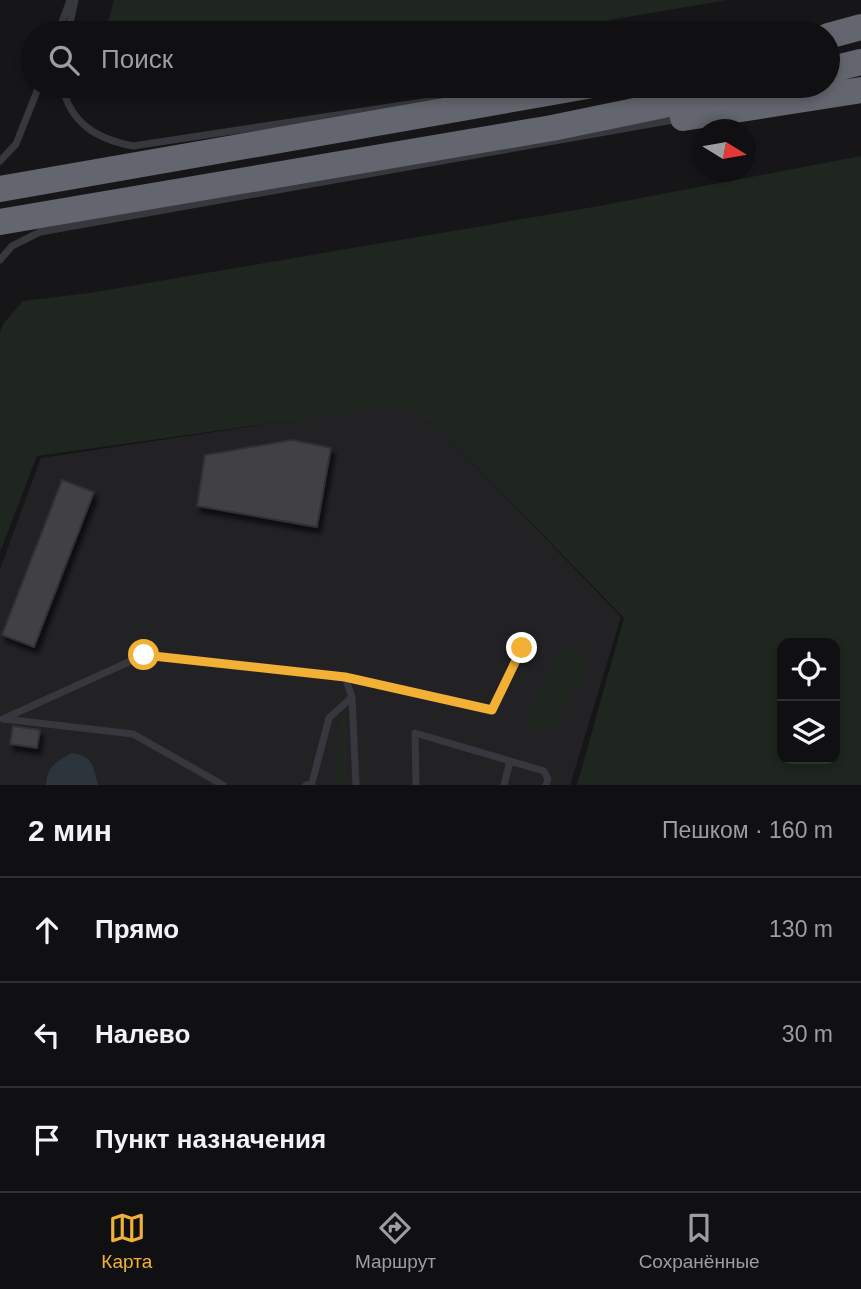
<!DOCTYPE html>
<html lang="ru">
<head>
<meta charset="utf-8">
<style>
	:root { --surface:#101012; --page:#19191b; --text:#f1f3f6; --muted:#9c9d9f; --line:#303032; --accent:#f2b134 }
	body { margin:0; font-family:Helvetica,sans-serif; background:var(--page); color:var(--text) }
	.controls { position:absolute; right:21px; bottom:21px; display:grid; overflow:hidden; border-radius:14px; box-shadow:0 4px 10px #0003 }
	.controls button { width:63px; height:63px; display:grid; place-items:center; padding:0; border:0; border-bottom:2px solid var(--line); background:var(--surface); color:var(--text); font:35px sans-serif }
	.compass { position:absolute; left:693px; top:119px; width:63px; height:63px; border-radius:50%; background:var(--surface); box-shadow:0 4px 10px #0003; rotate:101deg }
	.stop { position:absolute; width:21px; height:21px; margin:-16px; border:5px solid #f2b134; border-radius:50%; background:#fff }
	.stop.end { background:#f2b134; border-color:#fff; box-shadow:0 2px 7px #0008 }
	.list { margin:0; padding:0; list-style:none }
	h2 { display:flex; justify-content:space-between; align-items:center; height:91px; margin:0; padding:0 28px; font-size:30px }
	h2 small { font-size:23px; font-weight:400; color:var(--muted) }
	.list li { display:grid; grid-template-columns:46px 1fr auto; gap:21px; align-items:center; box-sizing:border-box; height:105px; padding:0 28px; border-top:2px solid var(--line) }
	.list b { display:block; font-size:26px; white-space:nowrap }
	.list em { font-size:23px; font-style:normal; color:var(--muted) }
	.icon { flex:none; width:38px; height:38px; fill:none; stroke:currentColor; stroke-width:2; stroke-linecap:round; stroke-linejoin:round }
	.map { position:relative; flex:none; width:861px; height:785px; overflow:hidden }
	.search { position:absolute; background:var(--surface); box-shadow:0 4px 10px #0003; left:21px; right:21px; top:21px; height:77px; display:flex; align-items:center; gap:18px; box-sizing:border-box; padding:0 24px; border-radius:38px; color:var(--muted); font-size:26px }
	.sheet { height:406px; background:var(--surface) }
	nav { display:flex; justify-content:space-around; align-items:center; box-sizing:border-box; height:98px; border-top:2px solid var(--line); background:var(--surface); font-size:19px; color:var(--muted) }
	nav a { display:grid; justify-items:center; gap:4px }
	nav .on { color:var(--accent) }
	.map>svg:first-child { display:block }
	.built { fill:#222225 }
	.green { fill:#1e261f; fill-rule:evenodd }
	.water { fill:#2c353c }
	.building { fill:#404145; stroke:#303034; stroke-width:2; filter:url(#shadow) }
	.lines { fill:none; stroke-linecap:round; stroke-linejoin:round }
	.lane { stroke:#37383d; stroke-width:7 }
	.highway { stroke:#63666e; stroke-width:26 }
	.route { stroke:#f2b134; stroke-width:9 }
</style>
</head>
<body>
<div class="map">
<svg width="861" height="785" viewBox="0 0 861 785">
	<defs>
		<filter id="shadow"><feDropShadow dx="3.5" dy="6" stdDeviation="2" flood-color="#0009"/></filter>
	</defs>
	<rect width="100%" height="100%" fill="#161618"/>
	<path class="built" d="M380 407 412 410 447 436 621 617 570 785H0V569L41 458Z"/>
	<path class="green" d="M114 0H727L534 33H105Z
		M861 156V785H577L624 618 447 436 412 410 380 408 37 456 0 552V333L3 324 23 301 89 293 599 206ZM835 643V759H782V643Z
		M571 646C584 651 587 657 587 670L552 729 534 732 527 721 528 715 564 648Z
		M343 714 347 715V785H336L339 716Z"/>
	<path class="water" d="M72 753C93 756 93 766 98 785H46C47 767 56 761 72 753Z"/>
	<path class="building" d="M292 440 331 448 317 527 197 506 205 455Z
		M62 480 94 492 34 647 2 635Z
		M13 726 40 730 37 748 10 744Z"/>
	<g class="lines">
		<path class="lane" d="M58 33 70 0
			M68 33 75 0
			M62 86C71 124 97 139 133 146L456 97
			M0 161 16 144 39 86
			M0 260 12 246 40 232 679 119
			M345 677 352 697
			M3 719 144 655 345 677 492 710 522 648
			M4 719 133 734 223 785
			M306 785 312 783 329 718 352 697 356 785
			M416 785 415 733 544 771 548 779 546 785
			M504 785 510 761"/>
		<path class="highway" d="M828 36 861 27
			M828 70 861 62
			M683 118 861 90
			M0 189 587 86
			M0 222 552 128 756 86"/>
	</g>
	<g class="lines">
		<path class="route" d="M144 655 345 677 492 710 522 648"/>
	</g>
</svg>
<div class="controls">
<button><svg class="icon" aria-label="locate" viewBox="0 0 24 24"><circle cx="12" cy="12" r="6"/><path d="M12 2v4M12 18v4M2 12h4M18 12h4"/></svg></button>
<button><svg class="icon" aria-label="layers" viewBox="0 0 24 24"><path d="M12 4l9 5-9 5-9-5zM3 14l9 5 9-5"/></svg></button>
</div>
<svg class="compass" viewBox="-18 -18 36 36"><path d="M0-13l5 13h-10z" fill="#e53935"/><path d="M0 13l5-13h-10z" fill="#9c9d9f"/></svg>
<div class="stop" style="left:144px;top:655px"></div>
<div class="stop end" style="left:522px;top:648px"></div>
<div class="search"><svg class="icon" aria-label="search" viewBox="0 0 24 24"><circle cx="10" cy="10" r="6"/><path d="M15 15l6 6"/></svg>Поиск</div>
</div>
<section class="sheet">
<h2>2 мин<small>Пешком · 160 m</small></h2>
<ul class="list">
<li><svg class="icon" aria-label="ahead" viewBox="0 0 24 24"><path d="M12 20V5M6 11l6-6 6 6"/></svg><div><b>Прямо</b></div><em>130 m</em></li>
<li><svg class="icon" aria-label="left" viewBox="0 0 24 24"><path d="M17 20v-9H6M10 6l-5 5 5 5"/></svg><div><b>Налево</b></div><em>30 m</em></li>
<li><svg class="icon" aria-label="arrive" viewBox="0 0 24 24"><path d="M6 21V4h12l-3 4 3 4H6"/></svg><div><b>Пункт назначения</b></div></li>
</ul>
</section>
<nav>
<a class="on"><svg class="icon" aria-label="map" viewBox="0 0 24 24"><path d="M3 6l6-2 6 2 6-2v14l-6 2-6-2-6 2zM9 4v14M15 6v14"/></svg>Карта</a>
<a><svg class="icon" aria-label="directions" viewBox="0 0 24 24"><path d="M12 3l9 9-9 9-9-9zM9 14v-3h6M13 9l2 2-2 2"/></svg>Маршрут</a>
<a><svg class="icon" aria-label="saved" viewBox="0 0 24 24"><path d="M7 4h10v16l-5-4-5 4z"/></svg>Сохранённые</a>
</nav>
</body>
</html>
